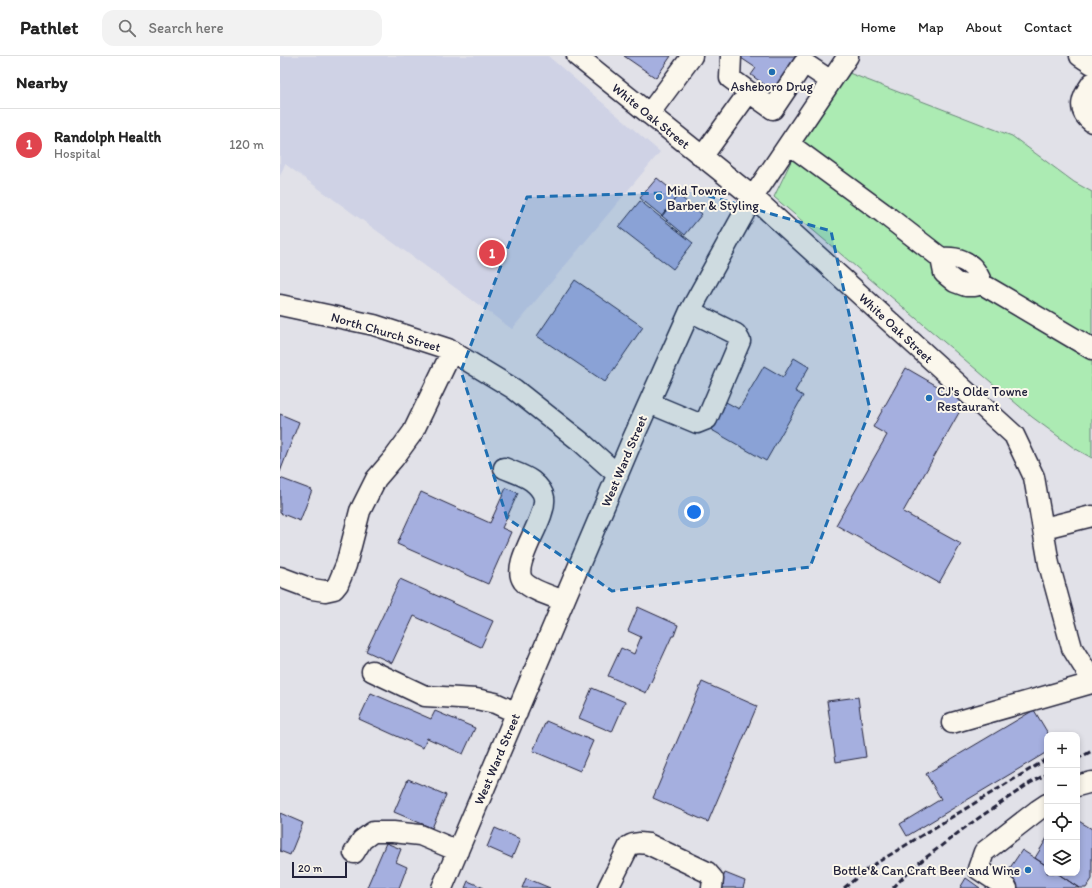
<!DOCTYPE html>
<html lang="en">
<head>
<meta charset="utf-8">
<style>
	:root { --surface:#fff; --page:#f2f2f2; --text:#222; --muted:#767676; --line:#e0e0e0; --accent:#1f6fb2 }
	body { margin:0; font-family:Itim,sans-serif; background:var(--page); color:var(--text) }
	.controls { position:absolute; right:12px; bottom:12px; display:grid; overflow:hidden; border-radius:8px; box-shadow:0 2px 6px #0003 }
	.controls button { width:36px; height:36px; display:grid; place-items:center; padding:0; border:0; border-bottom:1px solid var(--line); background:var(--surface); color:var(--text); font:20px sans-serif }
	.scale { position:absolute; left:12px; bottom:10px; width:55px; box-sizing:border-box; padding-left:4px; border:2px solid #22223b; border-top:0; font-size:11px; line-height:14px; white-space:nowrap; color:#22223b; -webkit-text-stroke:3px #fbf7ec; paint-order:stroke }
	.you { position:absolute; left:414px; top:456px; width:14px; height:14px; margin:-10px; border:3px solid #fff; border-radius:50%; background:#1a73e8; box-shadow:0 0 0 6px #1a73e833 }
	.badge { display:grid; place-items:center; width:26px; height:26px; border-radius:50%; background:var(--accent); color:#fff; font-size:13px; font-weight:700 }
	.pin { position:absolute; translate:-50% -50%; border:2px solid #fff; box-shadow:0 1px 4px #0006 }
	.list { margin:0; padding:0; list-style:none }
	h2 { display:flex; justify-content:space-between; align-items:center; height:52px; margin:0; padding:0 16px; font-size:17px }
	h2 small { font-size:13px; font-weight:400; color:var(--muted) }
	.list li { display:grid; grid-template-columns:26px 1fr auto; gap:12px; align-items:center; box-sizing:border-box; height:72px; padding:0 16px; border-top:1px solid var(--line) }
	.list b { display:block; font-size:15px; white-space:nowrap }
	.list p { margin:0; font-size:13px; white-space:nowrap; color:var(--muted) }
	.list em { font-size:13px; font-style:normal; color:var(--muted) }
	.icon { flex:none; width:22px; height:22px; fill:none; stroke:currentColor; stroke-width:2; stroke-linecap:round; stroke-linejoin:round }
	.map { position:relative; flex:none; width:812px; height:832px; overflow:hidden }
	header { display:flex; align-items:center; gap:24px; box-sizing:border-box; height:56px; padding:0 20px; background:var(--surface); border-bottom:1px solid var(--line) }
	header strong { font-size:19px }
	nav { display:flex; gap:22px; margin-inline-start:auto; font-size:14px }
	.search { width:280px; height:36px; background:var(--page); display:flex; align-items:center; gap:10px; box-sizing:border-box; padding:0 14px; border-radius:12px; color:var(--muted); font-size:15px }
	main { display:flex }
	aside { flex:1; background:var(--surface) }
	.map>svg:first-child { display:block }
	.built { fill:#cfd2e5 }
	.green { fill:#acebb3; stroke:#678677 }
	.building { fill:#a5afdf; stroke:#22223b }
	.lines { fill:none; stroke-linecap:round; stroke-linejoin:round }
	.minor-casing { stroke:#22223b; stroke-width:23 }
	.minor { stroke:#fbf7ec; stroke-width:20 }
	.rail { stroke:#22223b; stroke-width:3; stroke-dasharray:6 3; stroke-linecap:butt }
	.marked { fill:#1f6fb2; fill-opacity:0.2; stroke:#1f6fb2; stroke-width:3; stroke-dasharray:8 5; stroke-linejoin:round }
	.poi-dot { fill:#1f6fb2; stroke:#fbf7ec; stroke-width:1.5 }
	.labels { text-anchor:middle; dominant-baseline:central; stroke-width:4; stroke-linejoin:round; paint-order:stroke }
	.poi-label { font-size:13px; fill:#22223b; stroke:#fbf7ec; text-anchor:start }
	.street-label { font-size:13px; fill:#22223b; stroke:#fbf7ec }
</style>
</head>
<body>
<header>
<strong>Pathlet</strong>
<div class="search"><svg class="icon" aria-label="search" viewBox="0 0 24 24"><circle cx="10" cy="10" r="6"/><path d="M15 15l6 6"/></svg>Search here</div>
<nav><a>Home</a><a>Map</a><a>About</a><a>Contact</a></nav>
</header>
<main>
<aside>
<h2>Nearby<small></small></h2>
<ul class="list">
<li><span class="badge" style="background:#e0444e">1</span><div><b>Randolph Health</b><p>Hospital</p></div><em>120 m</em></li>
</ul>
</aside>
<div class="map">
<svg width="812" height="832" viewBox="0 0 812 832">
	<rect width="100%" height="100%" fill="#e1e1e8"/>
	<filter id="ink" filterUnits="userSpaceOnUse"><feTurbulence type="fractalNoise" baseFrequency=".025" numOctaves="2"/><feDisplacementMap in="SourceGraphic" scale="8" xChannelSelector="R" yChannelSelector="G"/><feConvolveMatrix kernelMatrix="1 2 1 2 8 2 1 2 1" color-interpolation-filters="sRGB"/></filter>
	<g filter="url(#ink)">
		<path class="built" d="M0 0H268L380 96 232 273 5 108 0 120Z"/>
		<path class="green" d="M569 17 732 80 794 126 812 136V402L794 392 752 361 494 141 514 99Z"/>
		<path class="building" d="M344 0H391L376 22Z
			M458 0H522L496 37 471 19 476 12Z
			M377 122 398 139 382 160 360 142Z
			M398 139 422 158 405 179 382 160Z
			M360 145 413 187 393 213 339 171Z
			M295 224 363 271 325 326 257 280Z
			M514 302 529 311 515 335 523 340 486 405 430 373 446 346 459 353 484 310 503 321Z
			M626 312 685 346 623 456 681 488 659 527 556 469 607 379 593 371Z
			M0 358 19 366 0 416Z
			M0 422 32 434 20 465 0 457Z
			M226 432 238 437 222 472 231 476 208 528 117 488 141 436 210 467Z
			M120 523 213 565 201 591 134 560 112 607 86 595Z
			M358 551 398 569 394 580H392L366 637 328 620 341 592 354 598 361 581 348 575Z
			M422 626 477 650 428 766 373 742Z
			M312 632 345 646 332 676 299 662Z
			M91 637 151 663 155 655 195 672 183 698 147 682 143 692 79 663Z
			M578 641 586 701 556 706 547 645Z
			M754 654 769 679H767V696L627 780 620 768 661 743 646 718Z
			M266 665 313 685 300 715 253 695Z
			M128 723 166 739 152 772 114 756Z
			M0 757 23 767 10 799 0 795Z
			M797 764 812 773V823L806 832H799L777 817H797Z
			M215 772 240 783 232 802 207 791Z
			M767 782V810L755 802Z
			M106 787 121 793 116 806 127 811 119 832H88L87 831Z
			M742 794 767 810V817H777L799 832H732L721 825Z
			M445 817 465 825 463 832H439Z
			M246 822 270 832H242Z
			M686 822 700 832H680Z
			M188 825 204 832H185Z"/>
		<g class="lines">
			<defs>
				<path id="minor" d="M297 0 473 141 734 379 754 421 769 508 792 592 812 624
					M800 0 812 8
					M812 27C802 41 796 54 812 66
					M469 36 493 53 524 7 551 25
					M369 58 412 0
					M509 88 603 157 661 202C683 200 695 208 702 228L695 230H686L675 226 664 217 661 202
					M422 101 469 36 450 22 451 0
					M702 228 812 293
					M0 249 94 269 168 293 234 333 301 386 338 419
					M369 347 417 367 427 363 460 285 456 278 410 255
					M224 412C233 416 244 419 252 425 257 429 263 435 264 442 267 464 230 507 243 525 250 534 274 541 284 545
					M764 472 812 460
					M0 521 32 533 45 535 54 533 58 528 66 509 80 455 96 423 114 402 133 376 172 295
					M92 615 145 640 196 643 215 647 237 657
					M672 667 812 627
					M797 730 812 726
					M74 797 82 784 93 776H113L140 779 178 795
					M162 832 351 387 410 255 473 141 568 0
					M328 832 349 790C355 786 361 787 368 788L427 816 433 823 432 832
					M727 832 698 813 704 796 758 754 767 748"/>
			</defs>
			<use href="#minor" class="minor-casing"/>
			<use href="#minor" class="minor"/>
			<path class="rail" d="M797 703 812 695
				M564 832 590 811 767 703
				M613 832 631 813 687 770 750 727 767 718"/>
		</g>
	</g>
	<path class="marked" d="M415 136 551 175 590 354 530 511 332 535 227 462 181 315 247 141Z"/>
	<g class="poi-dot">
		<circle cx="492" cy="16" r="4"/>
		<circle cx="379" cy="141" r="4"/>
		<circle cx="649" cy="342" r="4"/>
		<circle cx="748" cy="814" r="4"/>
	</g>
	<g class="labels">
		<g class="poi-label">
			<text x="492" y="30" text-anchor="middle">Asheboro Drug</text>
			<text x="387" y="134">Mid Towne<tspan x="387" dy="15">Barber &amp; Styling</tspan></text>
			<text x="657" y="335">CJ's Olde Towne<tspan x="657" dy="15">Restaurant</tspan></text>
			<text x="740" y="814" text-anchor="end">Bottle &amp; Can Craft Beer and Wine</text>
		</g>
		<g class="street-label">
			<text transform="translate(371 60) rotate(39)">White Oak Street</text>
			<text transform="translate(616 272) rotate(43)">White Oak Street</text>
			<text transform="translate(106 276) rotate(16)">North Church Street</text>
			<text transform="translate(344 405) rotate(-67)">West Ward Street</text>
			<text transform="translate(217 703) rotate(-67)">West Ward Street</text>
		</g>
	</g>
</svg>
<div class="controls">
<button>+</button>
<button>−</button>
<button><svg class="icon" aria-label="locate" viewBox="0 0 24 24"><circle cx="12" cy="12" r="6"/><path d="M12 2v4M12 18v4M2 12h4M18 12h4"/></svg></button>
<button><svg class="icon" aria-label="layers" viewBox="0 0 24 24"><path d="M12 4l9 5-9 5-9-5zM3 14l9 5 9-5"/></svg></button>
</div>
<div class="scale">20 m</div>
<div class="you"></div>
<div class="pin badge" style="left:212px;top:197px;background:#e0444e">1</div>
</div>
</main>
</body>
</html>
